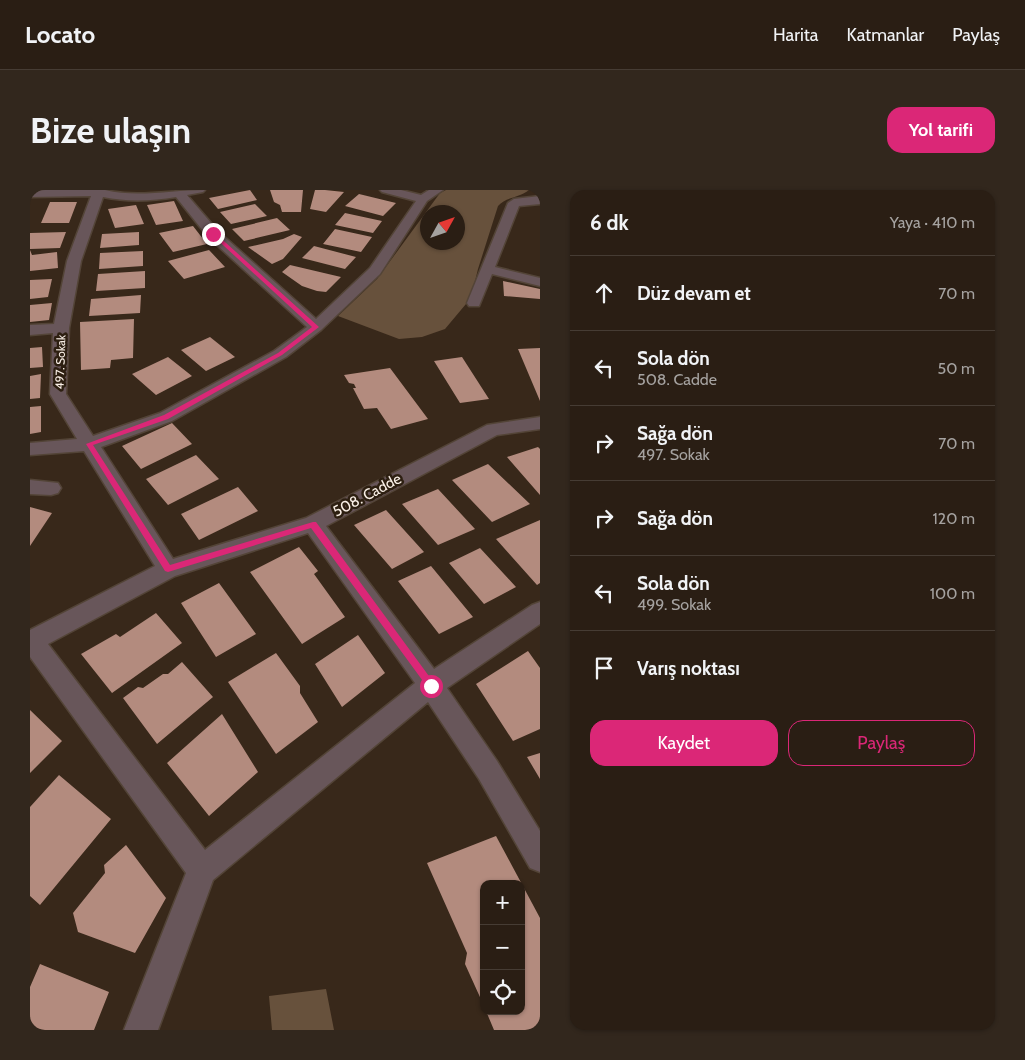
<!DOCTYPE html>
<html lang="tr">
<head>
<meta charset="utf-8">
<style>
	:root { --surface:#2a1e14; --page:#32271d; --text:#f1f3f6; --muted:#a5a2a0; --line:#463c34; --accent:#db2777 }
	body { margin:0; font-family:Cabin,sans-serif; background:var(--page); color:var(--text) }
	.controls { position:absolute; right:15px; bottom:15px; display:grid; overflow:hidden; border-radius:10px; box-shadow:0 1px 4px #0004 }
	.controls button { width:45px; height:45px; display:grid; place-items:center; padding:0; border:0; border-bottom:1px solid var(--line); background:var(--surface); color:var(--text); font:25px sans-serif }
	.compass { position:absolute; left:390px; top:15px; width:45px; height:45px; border-radius:50%; background:var(--surface); box-shadow:0 1px 4px #0004; rotate:50deg }
	.stop { position:absolute; width:15px; height:15px; margin:-11px; border:4px solid #db2777; border-radius:50%; background:#fff }
	.stop.end { background:#db2777; border-color:#fff; box-shadow:0 1px 5px #0008 }
	.list { margin:0; padding:0; list-style:none }
	h2 { display:flex; justify-content:space-between; align-items:center; height:65px; margin:0; padding:0 20px; font-size:21px }
	h2 small { font-size:16px; font-weight:400; color:var(--muted) }
	.list li { display:grid; grid-template-columns:32px 1fr auto; gap:15px; align-items:center; box-sizing:border-box; height:75px; padding:0 20px; border-top:1px solid var(--line) }
	.list b { display:block; font-size:19px; white-space:nowrap }
	.list p { margin:0; font-size:16px; white-space:nowrap; color:var(--muted) }
	.list em { font-size:16px; font-style:normal; color:var(--muted) }
	.actions { display:flex; gap:10px; padding:15px 20px }
	.actions a { flex:1; padding:11px 0; border:1px solid var(--accent); border-radius:15px; text-align:center; font-size:18px; color:var(--accent) }
	.actions .main { background:var(--accent); color:#fff }
	.icon { flex:none; width:28px; height:28px; fill:none; stroke:currentColor; stroke-width:2; stroke-linecap:round; stroke-linejoin:round }
	.map { position:relative; flex:none; width:510px; height:840px; overflow:hidden; border-radius:15px }
	header { display:flex; align-items:center; gap:30px; box-sizing:border-box; height:70px; padding:0 25px; background:var(--surface); border-bottom:1px solid var(--line) }
	header strong { font-size:24px }
	nav { display:flex; gap:28px; margin-inline-start:auto; font-size:18px }
	.intro { display:flex; align-items:center; justify-content:space-between; box-sizing:border-box; height:120px; padding:0 30px }
	h1 { margin:0; font-size:35px }
	.button { padding:12px 22px; border-radius:15px; background:var(--accent); color:#fff; font-size:18px; font-weight:700 }
	main { display:flex; gap:30px; padding:0 30px }
	aside { flex:1; background:var(--surface); border-radius:15px; box-shadow:0 1px 4px #0004 }
	.map>svg:first-child { display:block }
	.green { fill:#67513c; fill-rule:evenodd }
	.building { fill:#b38b7e }
	.lines { fill:none; stroke-linecap:round; stroke-linejoin:round }
	.minor-casing { stroke:#534437; stroke-width:3 }
	.minor { fill:#68565a; fill-rule:evenodd }
	.route { fill:#db2777 }
	.labels { text-anchor:middle; dominant-baseline:central; stroke-width:5; stroke-linejoin:round; paint-order:stroke }
	.far-street-label { font-size:12px; fill:#faf0e7; stroke:#2d1f11 }
	.street-label { font-size:15px; fill:#faf0e7; stroke:#2d1f11 }
</style>
</head>
<body>
<header>
<strong>Locato</strong>
<nav><a>Harita</a><a>Katmanlar</a><a>Paylaş</a></nav>
</header>
<div class="intro"><h1>Bize ulaşın</h1><a class="button">Yol tarifi</a></div>
<main>
<div class="map">
<svg width="510" height="840" viewBox="0 0 510 840">
	<rect width="100%" height="100%" fill="#38281a"/>
	<path class="green" d="M416 0H499C489 8 476 7 468 16L448 79 441 108 415 139 392 147 369 149 308 126 347 89 410 3ZM398 22H428V52H398Z
		M296 799 304 840H242L239 806Z"/>
	<path class="building" d="M220 0 227 10 188 19 179 8Z
		M240 0H273L271 22H252L250 15 244 12Z
		M285 0H295L314 2 296 22 280 19Z
		M329 4 366 13 353 26 315 16Z
		M144 11 153 31 126 35 117 15Z
		M20 12H47L39 33H11Z
		M225 14 237 26 201 34 190 22Z
		M106 15 114 34 85 38 78 19Z
		M315 23 352 31 343 43 305 35Z
		M247 28 260 40 214 51 202 39Z
		M163 36 177 54 143 62 129 43Z
		M305 39 342 47 331 62 293 54Z
		M36 42 30 58 0 59V43Z
		M109 42V55L70 58 72 44Z
		M264 44 272 47 253 69 242 74 218 57 253 49Z
		M284 56 326 67 315 79 272 68Z
		M0 60 2 65 27 62 28 78 0 81Z
		M179 60 195 77 154 89 138 71Z
		M113 61V76L69 79 70 63Z
		M260 75 311 87 296 102 287 101 272 96 252 82Z
		M115 81V98L66 101 68 84Z
		M22 89 18 107 0 109V90Z
		M473 91 510 99V109L474 106Z
		M111 105 110 123 59 126 61 109Z
		M22 113 19 130 0 132V115Z
		M104 129 103 168 81 170 80 178 51 180 50 132Z
		M180 147 205 167 176 181 151 160Z
		M12 157 13 177 0 178V158Z
		M510 158V211L488 159Z
		M138 167 162 186 126 205 102 184Z
		M432 167 459 209 430 213 404 171Z
		M360 178 398 229 361 239 347 218 334 219 323 198H326L324 194 319 193 314 185Z
		M11 184 10 208 0 209V186Z
		M11 216V242L0 244V217Z
		M142 233 162 254 111 279 92 256Z
		M508 257 510 259V305L477 267Z
		M166 265 189 289 138 315 116 289Z
		M458 274 500 314 462 332 422 290Z
		M208 297 228 321 169 350 151 324Z
		M408 299 445 339 408 355 372 314Z
		M0 317 22 323 0 356Z
		M356 320 394 362 362 379 324 335Z
		M510 330V393L507 395 466 349Z
		M269 357 288 381 284 384 315 427 272 454 220 382Z
		M450 358 486 397 454 414 419 373Z
		M401 376 443 427 409 444 368 391Z
		M189 393 226 444 186 467 151 413Z
		M126 423 152 453 82 503 51 464 86 444 90 447Z
		M328 445 355 483 312 517 285 474Z
		M498 461 510 478V539L483 551 446 494Z
		M246 463 270 496V503L288 532 246 564 198 492Z
		M152 472 183 507 127 554 93 508 108 497 113 498 133 484H138Z
		M0 520 32 551 0 583Z
		M192 524 228 582 179 626 137 573Z
		M510 563V589L497 567Z
		M29 585 81 629 10 715 0 706V617Z
		M466 646 510 728V840H464L456 821H491V694H454V816L435 774 437 763 397 673Z
		M96 655 136 708 105 763 48 742 43 723 75 683 74 675Z
		M10 774 79 802 64 840H0V797Z"/>
	<g class="lines">
		<defs>
			<path id="minor" d="M0 0H75C107 8 142 0 175 0L173 2 157 5 188 41 286 129 340 78 386 11 352 2 350 0H371L391 5 399 0H413L397 11 350 84 291 140 256 167 142 231 71 257 143 369 276 328 457 235 510 227V239L467 245 296 336 404 479 502 415 510 412V434L417 498 467 571 510 641V682L500 678 449 589 398 512 183 690 128 840H94L156 683 0 467V440L125 376 54 261 0 265V253L47 249 20 204 23 143 0 145V135L24 134 37 71 61 6 0 7ZM73 7C97 12 122 11 146 7L178 47 277 137 244 161 130 223 63 246 36 204 39 138 51 71ZM278 343 385 493 175 660 18 454 145 386Z
				M510 6V14L489 16 465 77 510 88V96L462 84 449 116H439L437 113 478 13 484 9Z
				M0 290 28 293 31 298 28 303 21 305 0 304Z"/>
		</defs>
		<use href="#minor" class="minor-casing"/>
		<use href="#minor" class="minor"/>
	</g>
	<path class="route" d="M181 44 185 43 289 137 252 165 138 229 63 255 140 375 283 332H286L404 493V498H398L281 338 138 382 135 381 56 254 134 225 248 163 282 137Z"/>
	<g class="labels">
		<g class="far-street-label">
			<text transform="translate(30 172) rotate(-88)">497. Sokak</text>
		</g>
		<g class="street-label">
			<text transform="translate(337 305) rotate(-28)">508. Cadde</text>
		</g>
	</g>
</svg>
<div class="controls">
<button>+</button>
<button>−</button>
<button><svg class="icon" aria-label="locate" viewBox="0 0 24 24"><circle cx="12" cy="12" r="6"/><path d="M12 2v4M12 18v4M2 12h4M18 12h4"/></svg></button>
</div>
<svg class="compass" viewBox="-18 -18 36 36"><path d="M0-13l5 13h-10z" fill="#e53935"/><path d="M0 13l5-13h-10z" fill="#a5a2a0"/></svg>
<div class="stop" style="left:401px;top:496px"></div>
<div class="stop end" style="left:183px;top:44px"></div>
</div>
<aside>
<h2>6 dk<small>Yaya · 410 m</small></h2>
<ul class="list">
<li><svg class="icon" aria-label="ahead" viewBox="0 0 24 24"><path d="M12 20V5M6 11l6-6 6 6"/></svg><div><b>Düz devam et</b></div><em>70 m</em></li>
<li><svg class="icon" aria-label="left" viewBox="0 0 24 24"><path d="M17 20v-9H6M10 6l-5 5 5 5"/></svg><div><b>Sola dön</b><p>508. Cadde</p></div><em>50 m</em></li>
<li><svg class="icon" aria-label="right" viewBox="0 0 24 24"><path d="M7 20v-9h11M14 6l5 5-5 5"/></svg><div><b>Sağa dön</b><p>497. Sokak</p></div><em>70 m</em></li>
<li><svg class="icon" aria-label="right" viewBox="0 0 24 24"><path d="M7 20v-9h11M14 6l5 5-5 5"/></svg><div><b>Sağa dön</b></div><em>120 m</em></li>
<li><svg class="icon" aria-label="left" viewBox="0 0 24 24"><path d="M17 20v-9H6M10 6l-5 5 5 5"/></svg><div><b>Sola dön</b><p>499. Sokak</p></div><em>100 m</em></li>
<li><svg class="icon" aria-label="arrive" viewBox="0 0 24 24"><path d="M6 21V4h12l-3 4 3 4H6"/></svg><div><b>Varış noktası</b></div></li>
</ul>
<div class="actions"><a class="main">Kaydet</a><a>Paylaş</a></div>
</aside>
</main>
</body>
</html>
